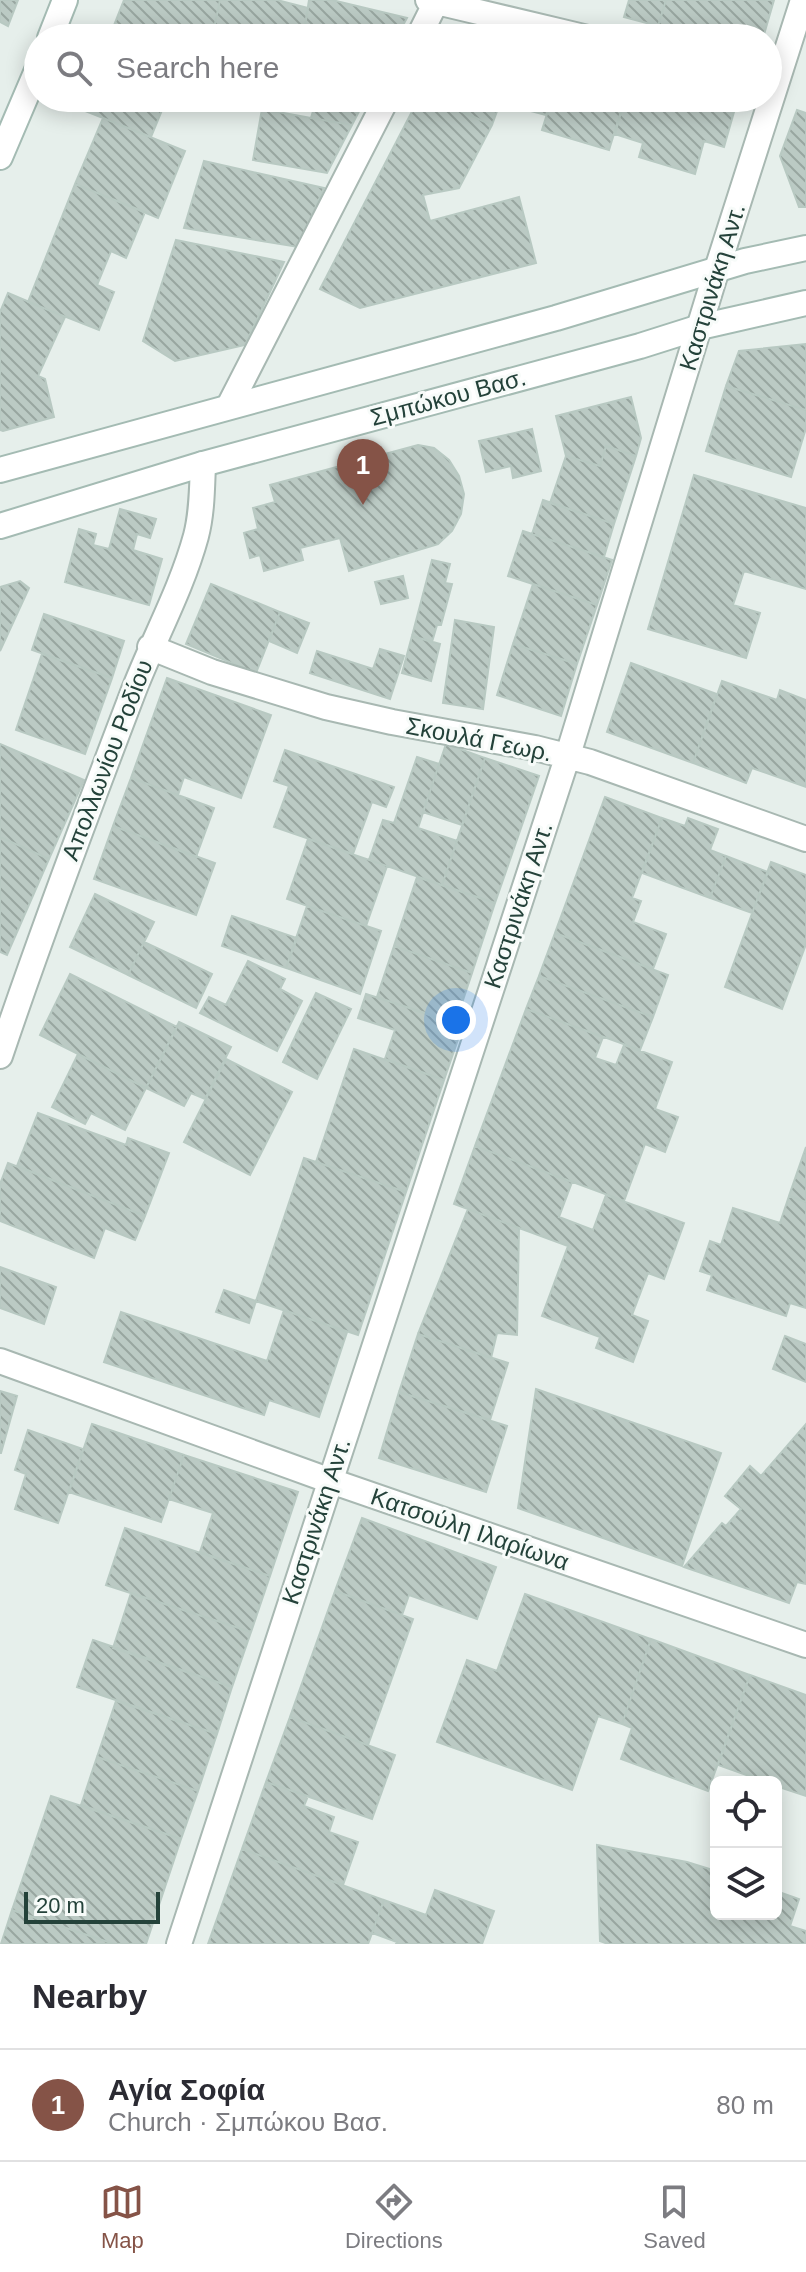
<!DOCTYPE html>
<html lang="en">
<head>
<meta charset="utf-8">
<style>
	:root { --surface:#fff; --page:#f2f2f3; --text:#2b2b33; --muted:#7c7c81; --line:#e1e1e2; --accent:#855347 }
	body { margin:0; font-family:Helvetica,sans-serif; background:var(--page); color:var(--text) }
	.controls { position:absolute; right:24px; bottom:24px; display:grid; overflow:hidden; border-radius:12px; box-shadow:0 4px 20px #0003 }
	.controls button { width:72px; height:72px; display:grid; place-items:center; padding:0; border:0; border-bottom:2px solid var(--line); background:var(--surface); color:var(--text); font:40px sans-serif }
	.scale { position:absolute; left:24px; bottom:20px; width:136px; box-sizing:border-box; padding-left:8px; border:4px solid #24423a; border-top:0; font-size:22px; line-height:28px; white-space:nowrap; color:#24423a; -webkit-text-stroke:6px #f7fbf9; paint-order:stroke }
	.you { position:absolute; left:456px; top:1020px; width:28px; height:28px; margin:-20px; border:6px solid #fff; border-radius:50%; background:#1a73e8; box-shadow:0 0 0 12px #1a73e833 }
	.badge { display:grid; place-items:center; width:52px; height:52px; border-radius:50%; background:var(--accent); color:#fff; font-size:26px; font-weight:700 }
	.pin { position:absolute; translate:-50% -66px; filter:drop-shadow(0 2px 4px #0008) }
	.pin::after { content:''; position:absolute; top:42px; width:28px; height:24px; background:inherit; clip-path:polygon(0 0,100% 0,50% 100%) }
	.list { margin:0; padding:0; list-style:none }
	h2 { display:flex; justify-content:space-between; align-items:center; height:104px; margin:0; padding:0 32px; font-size:34px }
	h2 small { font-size:26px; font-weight:400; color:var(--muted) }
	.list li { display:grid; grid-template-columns:52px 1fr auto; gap:24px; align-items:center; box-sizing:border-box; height:112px; padding:0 32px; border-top:2px solid var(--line) }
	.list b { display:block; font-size:30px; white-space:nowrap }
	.list p { margin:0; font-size:26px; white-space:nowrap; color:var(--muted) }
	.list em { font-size:26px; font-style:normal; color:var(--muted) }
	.icon { flex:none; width:44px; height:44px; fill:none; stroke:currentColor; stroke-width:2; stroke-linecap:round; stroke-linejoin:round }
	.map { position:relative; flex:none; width:806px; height:1944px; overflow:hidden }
	.search { position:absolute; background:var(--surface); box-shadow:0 4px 20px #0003; left:24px; right:24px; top:24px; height:88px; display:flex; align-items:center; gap:20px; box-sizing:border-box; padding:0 28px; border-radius:44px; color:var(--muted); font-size:30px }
	.sheet { height:216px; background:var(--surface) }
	nav { display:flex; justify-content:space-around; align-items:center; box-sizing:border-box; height:112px; border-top:2px solid var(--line); background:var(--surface); font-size:22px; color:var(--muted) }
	nav a { display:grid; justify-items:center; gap:4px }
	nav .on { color:var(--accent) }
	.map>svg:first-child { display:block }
	.building { fill:url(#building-back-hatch); stroke:#b8c9c2; stroke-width:2 }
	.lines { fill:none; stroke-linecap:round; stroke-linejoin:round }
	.street-casing { stroke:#a8b8b2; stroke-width:28 }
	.secondary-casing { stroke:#a4bbb3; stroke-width:28 }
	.street { stroke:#fff; stroke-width:24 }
	.secondary { stroke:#fff; stroke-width:24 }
	.labels { text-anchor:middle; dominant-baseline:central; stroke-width:6; stroke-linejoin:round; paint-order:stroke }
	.street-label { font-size:24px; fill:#24423a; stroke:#f7fbf9 }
</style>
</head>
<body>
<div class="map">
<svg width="806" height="1944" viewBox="0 0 806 1944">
	<defs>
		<pattern id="building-back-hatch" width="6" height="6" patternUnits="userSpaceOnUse" patternTransform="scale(2)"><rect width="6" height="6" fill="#bbcac4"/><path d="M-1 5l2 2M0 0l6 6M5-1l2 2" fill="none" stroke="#98a6a0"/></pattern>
	</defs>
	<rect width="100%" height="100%" fill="#e6efeb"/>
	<path class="building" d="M0 0H18L8 26 0 22Z
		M124 0H220L212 38H109Z
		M220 0H277L308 8 303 38H212Z
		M309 0H332L407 18 396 38H303Z
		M629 0H666L658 26 624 17Z
		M666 0H774L763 38H700L658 26Z
		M457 29 496 38H452Z
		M85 98H167L151 137 80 109Z
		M317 98H366L352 125 311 118Z
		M419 98H431L492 125 459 188 423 195 430 221 519 197 536 263 360 308 320 289Z
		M431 98H552L546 115 500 103 492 125Z
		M552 98H625L609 150 542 130Z
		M625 98H711L736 105 724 147 704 141 695 174 639 157 643 143 615 134Z
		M262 109 311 118 352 125 327 173 253 160Z
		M797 110 806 113V207H799L780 156Z
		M103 118 185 151 158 218 75 184Z
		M204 161 324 188 298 247 184 228Z
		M75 184 145 212 126 258 111 251 97 285 114 292 99 330 28 302Z
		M176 240 284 262 245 345 175 361 143 341Z
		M8 293 65 317 38 376 45 379 54 417 3 431 0 430V312Z
		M806 344V410L726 386 739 351Z
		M726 386 806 410V428L791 477 706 451Z
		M631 397 641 438 636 456 606 446 600 466 566 456 556 416Z
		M532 429 541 471 513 478 511 466 486 472 479 441Z
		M418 445 434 448 449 460 459 476 464 494 461 514 452 531 438 544 349 571 340 538 300 548 303 560 264 571 260 555 250 558 244 533 258 529 253 508 275 502 270 485Z
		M606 446 636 456 614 524 550 503 566 456 600 466Z
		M694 475 806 508V589L744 571 733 605 760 613 746 658 648 629Z
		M543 500 614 524 604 557 532 534Z
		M120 509 156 519 150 538 137 534 133 550 162 559 149 605 65 582 79 529 96 534 93 545 109 549Z
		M523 531 612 560 597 605 508 576Z
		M432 560 450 564 445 583 452 584 441 625H437L432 642 412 636Z
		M403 576 408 598 381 604 375 582Z
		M20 581 29 588 0 651V587Z
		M211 584 280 612 256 673 186 644Z
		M533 584 597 605 577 664 513 644Z
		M280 612 309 623 297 653 269 641Z
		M44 614 124 641 112 678 32 650Z
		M455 620 494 627 483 709 443 703Z
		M412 636 440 644 431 681 402 673Z
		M513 644 577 664 561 716 497 695Z
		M380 649 404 656 390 699 310 673 317 651 373 669Z
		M42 654 112 678 85 754 16 730Z
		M631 663 717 694 693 763 607 732Z
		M167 678 271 715 241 798 184 777 178 795 131 778Z
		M722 681 777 700 780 690 806 700V787L752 768 746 783 693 763Z
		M0 744 84 780 49 859 0 837Z
		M446 744 485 758 462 825 423 812Z
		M285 750 394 787 386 807 372 802 353 854 274 827 289 786 274 781Z
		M417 757 439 764 418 828 457 841 442 885 369 860 383 820 394 823Z
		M485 758 539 776 495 903 442 885Z
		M131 778 214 808 196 857 113 826Z
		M605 797 662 818 632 898 641 901 633 922 666 934 653 969 555 933Z
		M662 818 685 826 688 818 718 829 710 850 726 856 710 898 642 873Z
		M113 826 215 863 196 915 94 879Z
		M0 837 49 859 7 955 0 952Z
		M308 839 387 866 366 926 287 899Z
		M726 856 768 872 752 913 710 898Z
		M771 862 806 875V944L782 1009 725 987Z
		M417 877 495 903 472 973 394 946Z
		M95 894 154 922 128 975 70 947Z
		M307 906 381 931 360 994 286 968Z
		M232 916 297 938 286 968 222 946Z
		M555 933 668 975 653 1017 539 976Z
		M144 942 212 974 196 1008 128 975Z
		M394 946 472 973 455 1024 377 997Z
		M248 961 285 979 280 989 302 1001 277 1051 200 1013 209 997 226 1005Z
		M70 974 177 1027 146 1088 40 1035Z
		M539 976 653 1017 640 1050 526 1009Z
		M316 993 351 1009 317 1079 283 1062Z
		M366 994 463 1025 444 1080 385 1059 395 1030 358 1018Z
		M526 1009 603 1037 595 1058 616 1065 624 1045 672 1062 655 1109 678 1117 665 1152 645 1144 624 1201 475 1146Z
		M179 1022 231 1047 205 1099 191 1093 184 1106 146 1088Z
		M354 1049 444 1080 406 1192 316 1162Z
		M78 1054 146 1088 125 1130 91 1113 85 1124 52 1107Z
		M226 1059 292 1092 250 1175 184 1142Z
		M38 1113 126 1145 128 1138 169 1153 145 1216 17 1166Z
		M475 1146 572 1182 559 1217 593 1230 606 1195 684 1223 664 1279 648 1273 632 1315 648 1321 633 1362 596 1348 600 1337 542 1316 568 1246 454 1204Z
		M806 1147V1202L789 1196Z
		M304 1158 406 1192 358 1335 256 1301Z
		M8 1163 145 1216 135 1240 105 1228 94 1258 0 1221V1184Z
		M789 1196 806 1202V1308L790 1303 786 1316 707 1290 712 1275 700 1271 710 1241 721 1245 733 1208 780 1223Z
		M468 1209 519 1228 517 1335 497 1333 491 1358 418 1334Z
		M0 1267 56 1287 44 1324 0 1308Z
		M224 1290 256 1301 249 1323 216 1312Z
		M284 1310 347 1332 319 1417 269 1400 264 1415 104 1362 121 1312 267 1361Z
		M418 1334 508 1363 490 1420 399 1392Z
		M785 1336 806 1344V1382L773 1369Z
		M536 1389 721 1453 682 1566 518 1508Z
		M0 1391 17 1396 1 1453H0Z
		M399 1392 507 1426 486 1492 379 1458Z
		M92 1424 184 1455 161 1522 69 1492Z
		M806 1424V1584L797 1582 789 1603 684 1567 722 1523 726 1526 741 1509 725 1496 750 1466 761 1476Z
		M28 1430 83 1449 58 1523 15 1509 26 1474 15 1470Z
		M184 1455 298 1492 270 1576 200 1552 213 1513 169 1499Z
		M362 1518 496 1567 477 1619 409 1595 402 1615 335 1591Z
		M125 1528 270 1576 251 1632 106 1585Z
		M335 1591 413 1619 368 1745 290 1717Z
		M131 1593 251 1632 232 1687 113 1648Z
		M525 1594 651 1639 622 1724 598 1716 572 1790 437 1742 467 1660 497 1671Z
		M651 1639 750 1675 708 1791 621 1759 632 1728 622 1724Z
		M93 1640 232 1687 217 1734 77 1687Z
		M750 1675 806 1695V1796L776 1786V1782H766L718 1765Z
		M116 1701 217 1734 198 1791 97 1757Z
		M290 1717 395 1755 372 1819 266 1782Z
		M97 1757 198 1791 181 1839 81 1805Z
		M266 1782 308 1796 304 1806 334 1817 329 1832 358 1842 343 1885 242 1849Z
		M51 1796 181 1839 146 1944H114L12 1910Z
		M597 1845 687 1862 716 1871V1914H776V1891L799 1899 790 1926 806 1931V1944H608L600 1941Z
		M242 1849 384 1900 368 1944H208Z
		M435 1890 494 1911 482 1944H396L397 1942 372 1933 384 1900 426 1915Z
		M12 1910 114 1944H1Z"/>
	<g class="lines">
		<defs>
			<path id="street" d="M428 0 588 38
				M418 38 437 0
				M229 406 387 98
				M150 647 212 672 326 707 392 722 535 748 590 762 806 839
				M0 1056C41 934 86 815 132 695 152 642 181 591 196 536 202 513 202 488 203 464
				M0 1361 328 1480 806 1645
				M179 1944 568 755 717 269 803 0"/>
			<path id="secondary" d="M50 38 65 0
				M0 157 38 68
				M0 470 556 318 745 261 806 248
				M0 526 203 464 640 346 700 327 806 303"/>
		</defs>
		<use href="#street" class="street-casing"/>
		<use href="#secondary" class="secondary-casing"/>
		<use href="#street" class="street"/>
		<use href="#secondary" class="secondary"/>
	</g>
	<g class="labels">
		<g class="street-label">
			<text transform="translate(712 287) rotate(-73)">Καστρινάκη Αντ.</text>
			<text transform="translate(448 397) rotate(-15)">Σμπώκου Βασ.</text>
			<text transform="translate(479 739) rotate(11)">Σκουλά Γεωρ.</text>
			<text transform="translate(107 760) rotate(-69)">Απολλωνίου Ροδίου</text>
			<text transform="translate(518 905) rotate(-72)">Καστρινάκη Αντ.</text>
			<text transform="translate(316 1521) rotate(-72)">Καστρινάκη Αντ.</text>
			<text transform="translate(470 1529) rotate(19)">Κατσούλη Ιλαρίωνα</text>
		</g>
	</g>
</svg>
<div class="controls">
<button><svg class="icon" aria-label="locate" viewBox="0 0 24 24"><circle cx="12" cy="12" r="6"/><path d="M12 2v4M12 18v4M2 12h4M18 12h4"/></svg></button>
<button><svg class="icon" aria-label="layers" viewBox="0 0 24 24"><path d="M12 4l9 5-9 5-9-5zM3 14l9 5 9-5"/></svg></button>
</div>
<div class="scale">20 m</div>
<div class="you"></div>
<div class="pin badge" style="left:363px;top:505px">1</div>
<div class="search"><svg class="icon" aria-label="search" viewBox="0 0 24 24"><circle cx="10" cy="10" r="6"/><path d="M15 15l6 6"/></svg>Search here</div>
</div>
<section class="sheet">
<h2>Nearby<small></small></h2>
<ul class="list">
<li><span class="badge">1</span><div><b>Αγία Σοφία</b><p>Church · Σμπώκου Βασ.</p></div><em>80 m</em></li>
</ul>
</section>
<nav>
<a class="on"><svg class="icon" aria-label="map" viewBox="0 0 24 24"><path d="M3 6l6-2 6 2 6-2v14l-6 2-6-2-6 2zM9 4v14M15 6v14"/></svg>Map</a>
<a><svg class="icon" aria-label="directions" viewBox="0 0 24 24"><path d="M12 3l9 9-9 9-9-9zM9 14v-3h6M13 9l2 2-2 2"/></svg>Directions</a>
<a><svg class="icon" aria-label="saved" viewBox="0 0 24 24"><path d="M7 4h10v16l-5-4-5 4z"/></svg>Saved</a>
</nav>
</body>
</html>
